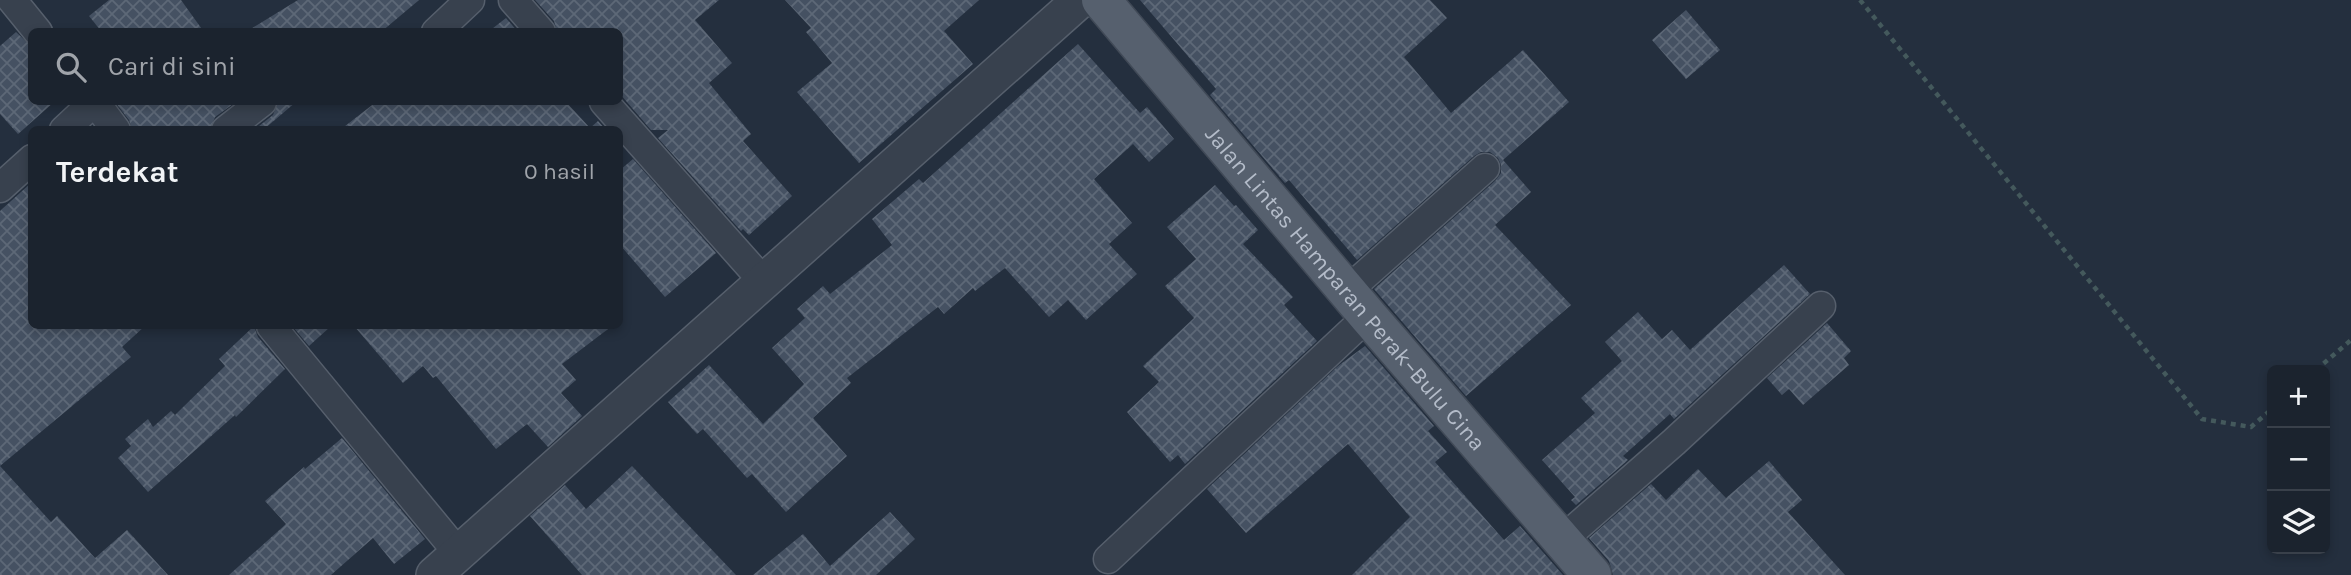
<!DOCTYPE html>
<html lang="id">
<head>
<meta charset="utf-8">
<style>
	:root { --surface:#1b232e; --page:#242b36; --text:#f1f3f6; --muted:#a0a4aa; --line:#39404a }
	body { margin:0; font-family:Karla,sans-serif; background:var(--page); color:var(--text) }
	.controls { position:absolute; right:21px; bottom:21px; display:grid; overflow:hidden; border-radius:10px; box-shadow:0 4px 10px #0003 }
	.controls button { width:63px; height:63px; display:grid; place-items:center; padding:0; border:0; border-bottom:2px solid var(--line); background:var(--surface); color:var(--text); font:35px sans-serif }
	.list { margin:0; padding:0; list-style:none }
	h2 { display:flex; justify-content:space-between; align-items:center; height:91px; margin:0; padding:0 28px; font-size:30px }
	h2 small { font-size:23px; font-weight:400; color:var(--muted) }
	.icon { flex:none; width:38px; height:38px; fill:none; stroke:currentColor; stroke-width:2; stroke-linecap:round; stroke-linejoin:round }
	.map { position:relative; flex:none; width:2351px; height:575px; overflow:hidden }
	.search { position:absolute; background:var(--surface); box-shadow:0 4px 10px #0003; left:28px; top:28px; width:595px; height:77px; display:flex; align-items:center; gap:18px; box-sizing:border-box; padding:0 24px; border-radius:10px; color:var(--muted); font-size:26px }
	.panel { position:absolute; background:var(--surface); box-shadow:0 4px 10px #0003; left:28px; top:126px; width:595px; height:203px; border-radius:10px }
	.map>svg:first-child { display:block }
	.building { fill:url(#building-cross-hatch) }
	.lines { fill:none; stroke-linecap:round; stroke-linejoin:round }
	.minor-casing { stroke:#565f6c; stroke-width:31 }
	.tertiary-casing { stroke:#565f6c; stroke-width:38 }
	.primary-casing { stroke:#414a57; stroke-width:41 }
	.path { stroke:#44595c; stroke-width:4.5; stroke-dasharray:5 5; stroke-linecap:butt }
	.minor { stroke:#38414e; stroke-width:28 }
	.tertiary { stroke:#38414e; stroke-width:35 }
	.primary { stroke:#56606e; stroke-width:38 }
	.labels { text-anchor:middle; dominant-baseline:central; stroke-width:6; stroke-linejoin:round; paint-order:stroke }
	.street-label { font-size:23px; fill:#b4bcc9; stroke:#1d2633 }
</style>
</head>
<body>
<div class="map">
<svg width="2351" height="575" viewBox="0 0 2351 575">
	<defs>
		<pattern id="building-cross-hatch" width="8" height="8" patternUnits="userSpaceOnUse" patternTransform="scale(1.75)"><rect width="8" height="8" fill="#455162"/><path d="M0 0l8 8M0 8l8-8" fill="none" stroke="#5d6877"/></pattern>
	</defs>
	<rect width="100%" height="100%" fill="#242f3e"/>
	<path class="building" d="M109 0H181L204 32H102L89 16Z
		M298 0H419L381 32H246Z
		M535 0H719L695 20 732 63 709 83 751 134 743 141 792 196 749 235 743 229 741 231 658 138 668 130H651L620 94V32H557L554 21Z
		M785 0H979L944 31 973 64 859 163 797 92 832 63 806 32 811 28Z
		M1140 0H1430L1447 18 1404 57 1451 113 1523 50 1569 102 1503 160 1531 192 1495 225 1571 305 1466 396 1374 289 1496 180 1501 173V165L1498 158 1490 152H1481L1474 156 1357 260 1289 180 1285 183 1210 95 1216 89Z
		M1686 10 1720 50 1686 79 1652 40Z
		M506 18 518 32H488Z
		M16 32 32 47V102H54L18 134 0 114V46Z
		M1078 44 1140 113 1147 107 1174 139 1149 162 1133 144 1094 179 1132 223 1109 244 1137 274 1086 320 1068 300 1049 317 1005 268 975 291 973 288 944 314 938 307 847 378 851 383 813 418 847 456 786 512 752 474 747 478 703 429 697 434 668 402 709 365 763 424 804 384 772 348 805 318 797 309 823 286 830 294 892 245 872 219 919 179 923 183Z
		M115 102H236L215 117 210 130H132L129 120Z
		M278 102H296L263 130H254L273 115Z
		M376 102H566L590 128 598 121 606 130H340Z
		M633 159 716 253 665 297 620 245V170Z
		M32 182V326H145L122 347 131 357 0 466V211Z
		M1215 185 1234 206 1236 205 1258 230 1243 244 1293 297 1284 305 1317 341 1185 464 1178 455 1170 462 1127 412 1159 382 1143 366 1194 318 1165 286 1196 259 1167 227Z
		M1784 265 1810 294 1674 419 1670 414 1623 456 1628 460 1576 505 1571 500 1575 497 1542 460 1595 413 1581 398 1622 361 1605 342 1638 312 1662 339 1672 330 1690 350Z
		M1827 323 1851 351 1844 358 1849 365 1803 405 1789 389 1782 395 1767 378Z
		M254 326 258 337 285 369 236 417 235 415 148 492 118 458 131 446 125 439 148 419 153 427 171 411 175 415 225 366 219 359Z
		M295 326H331L309 346 293 327Z
		M354 326H612L562 364 576 380 561 393 582 416 548 447 527 424 496 449 436 376 433 378 423 366 403 383Z
		M1365 346 1434 426 1428 431 1447 452 1435 462 1504 540 1520 526 1563 575H1352L1410 517 1348 444 1246 533 1207 489 1338 366Z
		M342 438 425 539 394 564 373 538 331 575H229L286 524 265 501 304 467 305 469Z
		M1769 461 1802 500 1788 512 1845 575H1613L1609 561 1589 538 1651 484 1666 500 1698 469 1726 498Z
		M0 466 51 522 57 516 95 558 127 530 168 575H0Z
		M632 466 736 575H582L530 516 565 485 586 509Z
		M890 512 915 539 876 575H753L803 534 830 566Z"/>
	<g class="lines">
		<defs>
			<path id="minor" d="M12 0 38 32
				M513 0 541 32
				M436 32 470 0
				M95 102 116 130
				M604 102 763 281
				M64 130 94 102
				M226 130 262 102
				M0 188 32 159
				M1347 291 1485 168
				M271 326 459 554
				M1562 540 1674 442 1821 306
				M1108 559 1368 316"/>
			<path id="tertiary" d="M434 575 1080 0"/>
			<g id="primary">
				<path id="s1" d="M1101 0 1368 316 1592 575"/>
			</g>
		</defs>
		<use href="#minor" class="minor-casing"/>
		<use href="#tertiary" class="tertiary-casing"/>
		<use href="#primary" class="primary-casing"/>
		<path class="path" d="M1860 0 2202 419 2251 427 2272 409
			M2316 370 2351 340"/>
		<use href="#minor" class="minor"/>
		<use href="#tertiary" class="tertiary"/>
		<use href="#primary" class="primary"/>
	</g>
	<g class="labels">
		<g class="street-label">
			<text stroke="none"><textPath href="#s1" startOffset="378">Jalan Lintas Hamparan Perak–Bulu Cina</textPath></text>
		</g>
	</g>
</svg>
<div class="controls">
<button>+</button>
<button>−</button>
<button><svg class="icon" aria-label="layers" viewBox="0 0 24 24"><path d="M12 4l9 5-9 5-9-5zM3 14l9 5 9-5"/></svg></button>
</div>
<div class="search"><svg class="icon" aria-label="search" viewBox="0 0 24 24"><circle cx="10" cy="10" r="6"/><path d="M15 15l6 6"/></svg>Cari di sini</div>
<section class="panel">
<h2>Terdekat<small>0 hasil</small></h2>
<ul class="list">
</ul>
</section>
</div>
</body>
</html>
